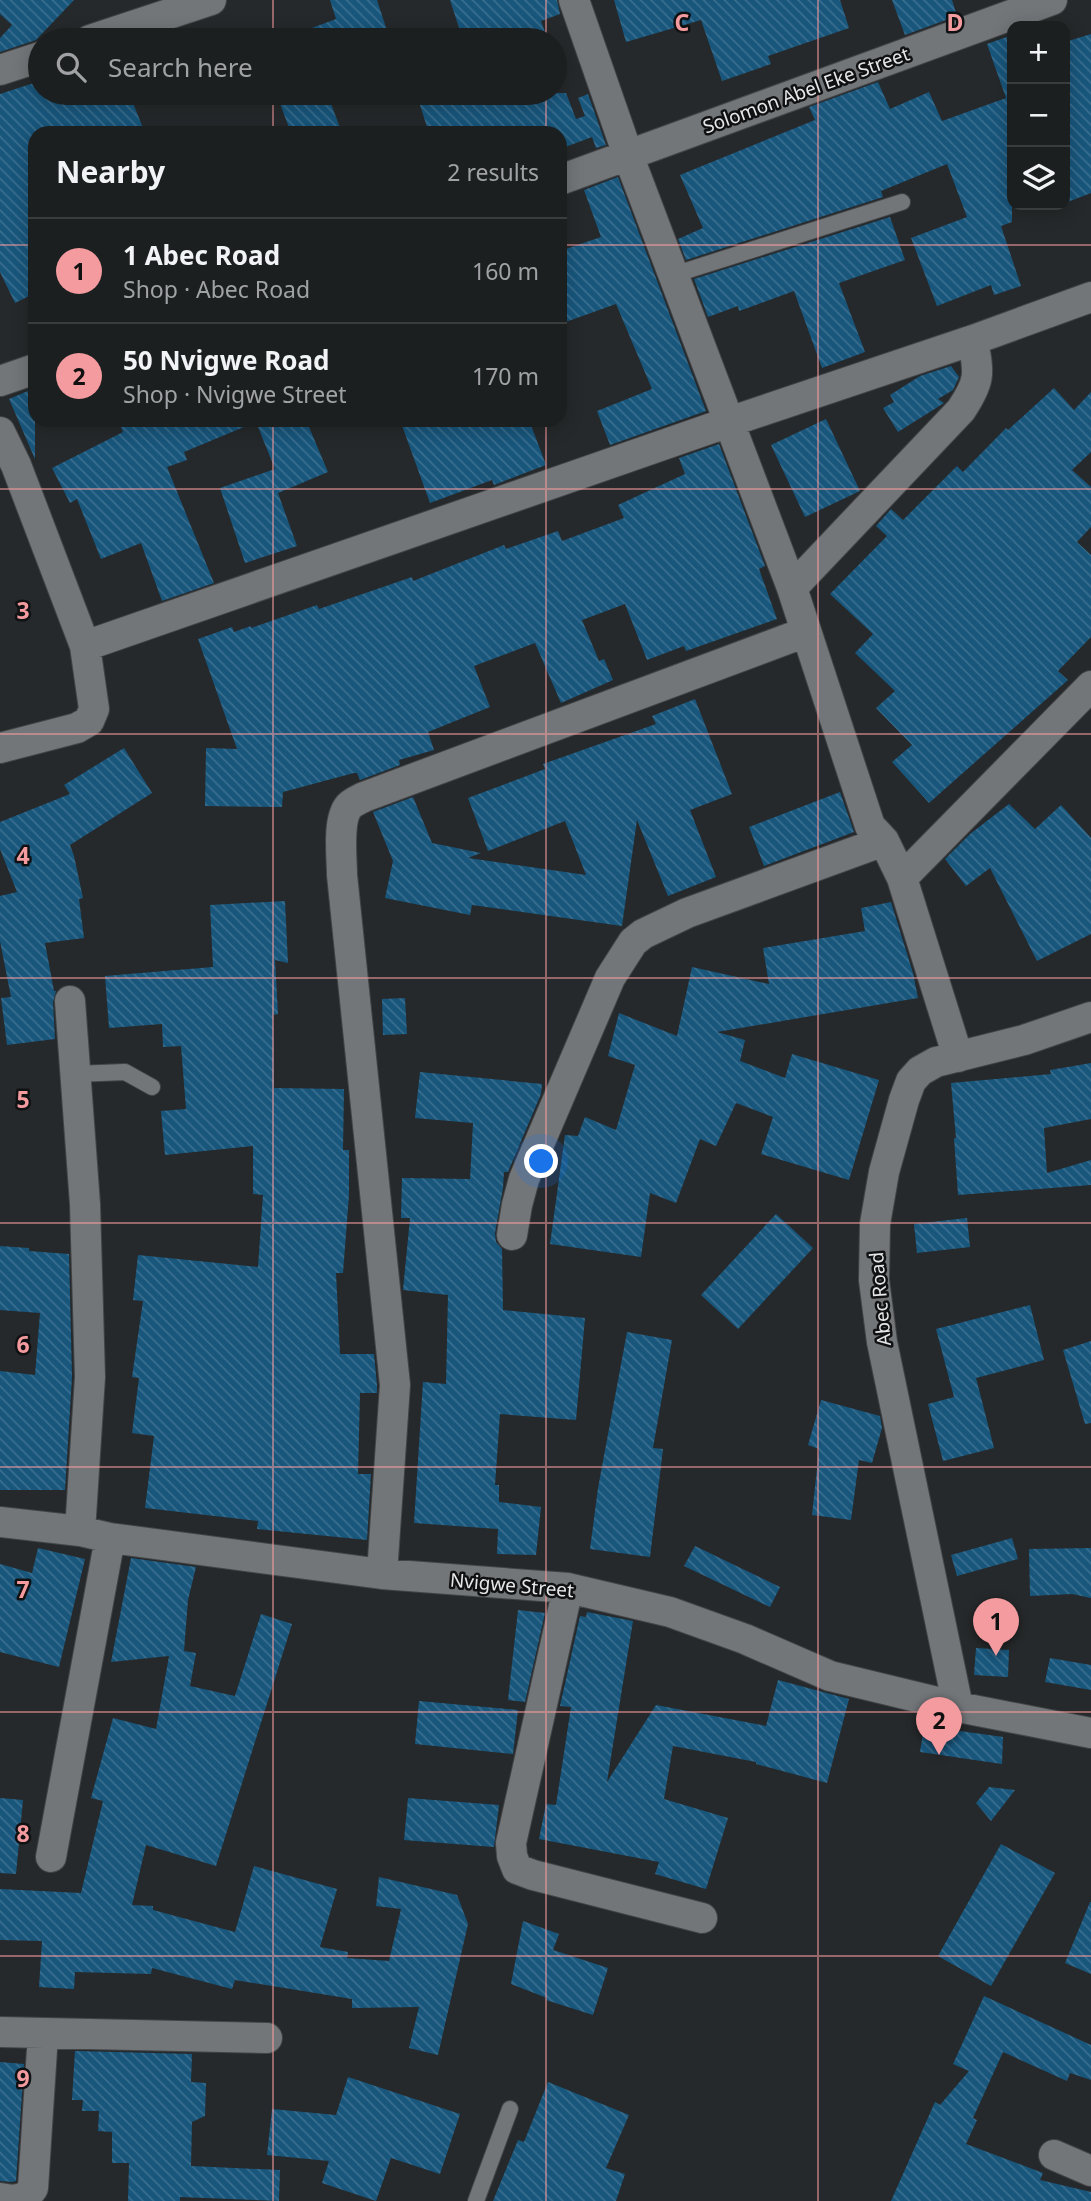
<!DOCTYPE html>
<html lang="en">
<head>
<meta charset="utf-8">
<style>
	:root { --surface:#1c1f20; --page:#292c2d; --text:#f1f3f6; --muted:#a0a2a5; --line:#3a3d3e; --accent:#f49b9f }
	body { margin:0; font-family:"Noto Sans",sans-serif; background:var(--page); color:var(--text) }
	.controls { position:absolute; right:21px; top:21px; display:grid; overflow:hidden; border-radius:14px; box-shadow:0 4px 18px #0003 }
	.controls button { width:63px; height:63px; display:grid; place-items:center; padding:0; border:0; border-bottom:2px solid var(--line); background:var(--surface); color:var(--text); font:35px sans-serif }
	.you { position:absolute; left:542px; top:1162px; width:24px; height:24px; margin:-18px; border:5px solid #fff; border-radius:50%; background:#1a73e8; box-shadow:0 0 0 10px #1a73e833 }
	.badge { display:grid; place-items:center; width:46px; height:46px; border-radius:50%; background:var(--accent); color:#111; font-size:23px; font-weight:700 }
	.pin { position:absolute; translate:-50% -58px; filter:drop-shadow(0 2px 4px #0008) }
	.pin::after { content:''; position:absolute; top:37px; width:24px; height:21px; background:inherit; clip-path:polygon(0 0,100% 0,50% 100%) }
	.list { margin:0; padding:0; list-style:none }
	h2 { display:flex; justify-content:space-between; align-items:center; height:91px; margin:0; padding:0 28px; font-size:30px }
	h2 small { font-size:23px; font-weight:400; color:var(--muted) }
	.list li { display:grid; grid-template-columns:46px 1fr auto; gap:21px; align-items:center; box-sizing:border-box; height:105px; padding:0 28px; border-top:2px solid var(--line) }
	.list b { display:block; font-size:26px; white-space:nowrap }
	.list p { margin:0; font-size:23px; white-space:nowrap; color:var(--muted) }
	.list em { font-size:23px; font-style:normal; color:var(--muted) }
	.icon { flex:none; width:38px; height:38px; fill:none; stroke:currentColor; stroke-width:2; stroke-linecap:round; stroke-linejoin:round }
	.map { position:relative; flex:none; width:1091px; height:2201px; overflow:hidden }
	.search { position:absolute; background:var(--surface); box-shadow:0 4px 18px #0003; left:28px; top:28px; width:539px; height:77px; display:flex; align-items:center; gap:18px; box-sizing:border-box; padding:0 24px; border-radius:38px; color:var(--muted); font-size:26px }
	.panel { position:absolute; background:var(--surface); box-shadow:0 4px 18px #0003; left:28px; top:126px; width:539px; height:301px; border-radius:21px }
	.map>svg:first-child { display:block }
	.building { fill:url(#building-back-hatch) }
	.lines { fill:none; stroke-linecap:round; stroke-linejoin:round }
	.lane-casing { stroke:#424446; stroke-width:18 }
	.street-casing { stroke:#424446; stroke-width:32 }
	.lane { stroke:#737679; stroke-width:16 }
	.street { stroke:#737679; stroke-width:30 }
	.grid { fill:none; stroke:#f49b9f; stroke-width:2; stroke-opacity:0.55 }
	.labels { text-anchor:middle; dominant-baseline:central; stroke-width:5; stroke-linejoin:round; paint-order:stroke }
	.street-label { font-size:19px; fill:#e5e7e8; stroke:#101112 }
	.grid-label { font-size:23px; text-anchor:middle; font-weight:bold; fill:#f49b9f; stroke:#101112; stroke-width:5; stroke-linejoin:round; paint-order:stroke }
</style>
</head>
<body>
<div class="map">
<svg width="1091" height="2201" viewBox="0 0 1091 2201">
	<defs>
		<pattern id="building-back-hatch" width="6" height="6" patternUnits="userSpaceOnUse" patternTransform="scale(1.75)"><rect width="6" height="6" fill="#18567c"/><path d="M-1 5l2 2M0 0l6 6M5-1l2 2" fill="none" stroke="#396e8f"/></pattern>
	</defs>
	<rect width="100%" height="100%" fill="#26292b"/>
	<path class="building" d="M0 0H74L36 40 0 52V38L12 25 0 14Z
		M330 0H377L390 40H285V38L336 19Z
		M450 0H557L560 14 541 21 548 40H463Z
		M614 0H840L849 28 768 56 771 64 722 81 701 20 626 42Z
		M892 0H952L957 16 905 35Z
		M1091 34V193L1065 203V42Z
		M1012 35V222L1001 226 1021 286 994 295 991 285 937 306 911 238 967 217 947 164 881 191 883 197 686 260 678 239 703 228 680 175 815 120 809 107 878 82 890 109 929 92 942 121 1006 98 987 44Z
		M40 81V93H129L145 133H35V293L15 303 0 272V94Z
		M276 93H327L342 133H291Z
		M416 93H566L576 119 585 116 578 98 588 94 606 145 596 148 592 137 560 149V133H429Z
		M618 177 706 411 610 445 597 411 652 389 616 304 560 324V251L601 237 584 190Z
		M890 217 905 260 839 283 865 352 822 368 794 291 739 311 738 306 708 317 694 279Z
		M951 366 959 377 953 390 938 399 944 403 898 432 883 408 894 402 890 395 920 376Z
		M35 388V459L9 399Z
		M1054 388 1074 410 1091 392V452L1072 470 1091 487V527L1077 542 1091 555V637L1058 671 1068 680 929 803 892 762 912 745 876 708 895 691 855 653 873 634 830 594 887 536 876 526 891 509 903 520 957 466 963 472 1006 428 1008 430Z
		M826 419 860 491 805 517 771 445Z
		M118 420H306L328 472 278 493 297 546 245 563 220 488 275 469 256 422 184 452 187 460 167 467 214 583 162 601 141 543 101 559 77 499 70 503 52 468 123 432Z
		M400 420H529L546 465 494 485 492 480 430 503Z
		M719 444 765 566 759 569 777 619 686 651 684 646 647 660 625 604 582 620 599 661 604 659 613 680 561 703 535 643 474 666 490 707 428 732 434 750 399 760 400 765 360 780 357 773H354L283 792 282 807 205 806 206 748 237 749 198 639 232 627 234 632 251 626V628L317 605 319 609 412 577 413 581 504 545 506 549 558 531 562 541 624 518 618 505 685 474 679 458Z
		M695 699 732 794 690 810 716 877 668 896 637 820 622 926 472 905 470 915 385 898 393 861 373 812 413 797 432 843 481 853 468 858 586 875 565 821 488 851 468 798 545 769 543 764 656 724 652 716Z
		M124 748 152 793 70 845 74 856 83 898 79 899 84 938 45 943 54 991H56L53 1002 55 1039 7 1045 1 998 11 997 0 941V896L17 892 0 849V822L70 794 64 785Z
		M840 792 854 832 764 866 749 827Z
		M1009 804 1035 829 1061 805 1091 838V934L1037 961 990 868 966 886 945 859 970 834Z
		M285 901 288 963 275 960 278 1014 273 1015 274 1088 344 1089 343 1150H349V1195L343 1273H336L340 1354H374L377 1385V1393H360L358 1474H371L367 1540 257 1529 258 1521 145 1508 154 1436 132 1433 139 1378 132 1377 143 1301 133 1300 138 1255 258 1267 263 1195 253 1194V1146L165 1155 161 1111 186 1109 181 1046 163 1047 162 1024 109 1028 105 976 213 967 210 905Z
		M891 902 913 973 918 998 717 1032 745 1040 740 1061 785 1078 792 1054 879 1080 849 1180 761 1154 773 1117 736 1103 716 1146 700 1139 676 1203 650 1193 641 1257 550 1244 565 1135 578 1136 585 1117 616 1130 635 1065 608 1056 619 1013 677 1036 692 967 769 984 763 948 865 931 861 908Z
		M405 998 407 1034 383 1035 382 999Z
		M1091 1063V1119L1044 1128 1047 1173 1091 1160V1185L958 1195 954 1138H956L951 1083 1051 1074 1050 1070Z
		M420 1072 542 1084 541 1094 508 1172H504L503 1188 495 1233 496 1242 502 1249 503 1310 585 1318 576 1420 500 1414 495 1485H499V1502L541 1507 536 1555 497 1554 498 1529 414 1523 423 1382 446 1384 448 1295 403 1290 410 1218H401L402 1178 470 1179 473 1123 415 1118Z
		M776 1214 813 1248 738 1329 701 1295Z
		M967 1218 970 1247 917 1253 914 1224Z
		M0 1246 29 1248V1251L69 1254 72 1377 65 1490H0V1371L35 1375 40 1313 0 1310Z
		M1030 1305 1044 1360 976 1378 994 1448 943 1461 928 1404 954 1397 936 1329Z
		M627 1332 672 1340 653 1448 663 1449 650 1557 590 1549 598 1488Z
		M1091 1341V1423L1085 1424 1063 1350Z
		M821 1400 880 1416 882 1428 872 1463 859 1460 851 1520 812 1515 819 1449 808 1445Z
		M1012 1538 1018 1559 957 1576 951 1555Z
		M695 1546 780 1587 770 1607 684 1566Z
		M38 1548 85 1559 59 1667 0 1652V1564L32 1573Z
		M1091 1548V1598L1072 1594 1030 1596 1029 1549Z
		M131 1558 196 1567 188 1600 184 1651 196 1653 190 1686 235 1696 261 1614 292 1624 216 1866 146 1845 132 1905 153 1906V1910L235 1932 254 1866 337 1889 320 1947 348 1952 347 1958 389 1961 401 1909 376 1906 379 1877 457 1895 468 1924 438 2055 409 2048 419 2007 352 2008V1999L235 1980 232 1989 152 1968 151 1974 75 1972 74 1989 39 1987 42 1941 0 1940V1889L81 1893 103 1801 91 1798 113 1718 156 1729 169 1656 111 1662Z
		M518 1610 545 1613 525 1702 508 1700Z
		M587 1612 633 1621 607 1782 656 1705 766 1726 778 1680 849 1699 827 1783 756 1764V1762L673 1746 664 1799 728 1818 706 1889 655 1874 659 1862 539 1839 546 1804 556 1805 571 1707 560 1706 580 1616 586 1617Z
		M976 1648 1009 1650 1008 1677 974 1675Z
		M1050 1658 1091 1665V1690L1045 1682Z
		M419 1701 518 1710 513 1754 415 1744Z
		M924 1726 1003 1737 1002 1764 920 1752Z
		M989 1787 1015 1790 991 1821 976 1803Z
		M0 1798 23 1800 16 1874 0 1873Z
		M408 1798 499 1805 494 1847 404 1840Z
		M1001 1844 1055 1873 991 1986 938 1956Z
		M1090 1902H1091V1974L1065 1963Z
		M523 1921 559 1934 553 1950 608 1968 593 2015 546 2000 547 1998 511 1984Z
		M984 1996 1091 2045V2080L1070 2073 1067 2081 1003 2052 973 2118 977 2120 966 2144 1043 2173 1040 2180 1091 2192V2201H891L935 2102 940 2105 969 2071 953 2064Z
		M75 2051 192 2054 191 2082 206 2083 205 2116 192 2122 191 2166 280 2170 279 2201 180 2197V2201H128L129 2163H112V2132L98 2131 99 2111H82L83 2100H72Z
		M0 2062 24 2064 16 2181 12 2182 0 2181Z
		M348 2077 460 2114 440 2174 391 2158 376 2201 322 2183 329 2161 267 2155 272 2109 336 2115Z
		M548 2082 629 2115 606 2168 625 2174 616 2201H493L518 2140 524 2142Z"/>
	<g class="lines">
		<defs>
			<path id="lane" d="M673 275 902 202
				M75 1074 125 1072 152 1087
				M476 2201 510 2109"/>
			<path id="street" d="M574 0 628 155 792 588 870 826 884 841 902 878 958 1057
				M90 40 211 0
				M0 70 40 57
				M560 180 1052 0
				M0 381 35 369
				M0 432 16 465 85 646 94 709 89 721 77 728 0 748
				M792 588 961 410C981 380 979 374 973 340
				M85 646 729 422 973 340 1091 297
				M902 878 1091 686
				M70 1001 85 1204 90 1377 80 1531
				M512 1235 517 1205 524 1179 610 978 633 942 643 934 687 913 884 841
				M0 1522 80 1531 110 1538 382 1574 568 1588 670 1612 745 1639 830 1676 958 1707 1091 1733
				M382 1574 395 1385 342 875C342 858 337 820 349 806 353 802 358 800 364 797L806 632
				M568 1588 511 1843 512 1856 517 1869 533 1875 702 1918
				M958 1707 882 1342 874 1280 875 1224 884 1172 904 1100 911 1081 920 1071 936 1062 1024 1040 1091 1017
				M51 1857 110 1538
				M0 2032 267 2038
				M1054 2155 1091 2171
				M0 2198 13 2200 26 2197 33 2188 43 2034"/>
		</defs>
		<use href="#lane" class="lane-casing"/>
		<use href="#street" class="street-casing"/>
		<use href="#lane" class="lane"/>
		<use href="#street" class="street"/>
	</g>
	<path class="grid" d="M273 0V40M546 0V40M818 0V2201M273 93V133M546 93V133M0 245H35M560 245H1091M273 420V2201M546 420V2201M0 489H1091M0 734H1091M0 978H1091M0 1223H1091M0 1467H1091M0 1712H1091M0 1956H1091"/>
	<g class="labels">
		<g class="street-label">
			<text transform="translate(806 90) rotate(-20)">Solomon Abel Eke Street</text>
			<text transform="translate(880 1299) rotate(-95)">Abec Road</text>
			<text transform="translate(512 1585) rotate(5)">Nvigwe Street</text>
		</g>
	</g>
	<g class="grid-label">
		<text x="682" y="31">C</text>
		<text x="955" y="31">D</text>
		<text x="23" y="619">3</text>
		<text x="23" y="864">4</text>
		<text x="23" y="1108">5</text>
		<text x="23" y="1353">6</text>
		<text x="23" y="1598">7</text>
		<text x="23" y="1842">8</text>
		<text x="23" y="2087">9</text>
	</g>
</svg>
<div class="controls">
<button>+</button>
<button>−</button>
<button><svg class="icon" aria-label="layers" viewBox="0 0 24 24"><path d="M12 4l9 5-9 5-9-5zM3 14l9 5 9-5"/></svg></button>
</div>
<div class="you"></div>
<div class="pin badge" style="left:996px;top:1656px">1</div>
<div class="pin badge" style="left:939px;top:1755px">2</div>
<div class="search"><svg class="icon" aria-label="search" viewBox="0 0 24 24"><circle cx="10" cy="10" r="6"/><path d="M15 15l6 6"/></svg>Search here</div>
<section class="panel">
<h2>Nearby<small>2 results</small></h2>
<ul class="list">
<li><span class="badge">1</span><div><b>1 Abec Road</b><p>Shop · Abec Road</p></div><em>160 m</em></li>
<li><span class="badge">2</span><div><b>50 Nvigwe Road</b><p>Shop · Nvigwe Street</p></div><em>170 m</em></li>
</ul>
</section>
</div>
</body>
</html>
